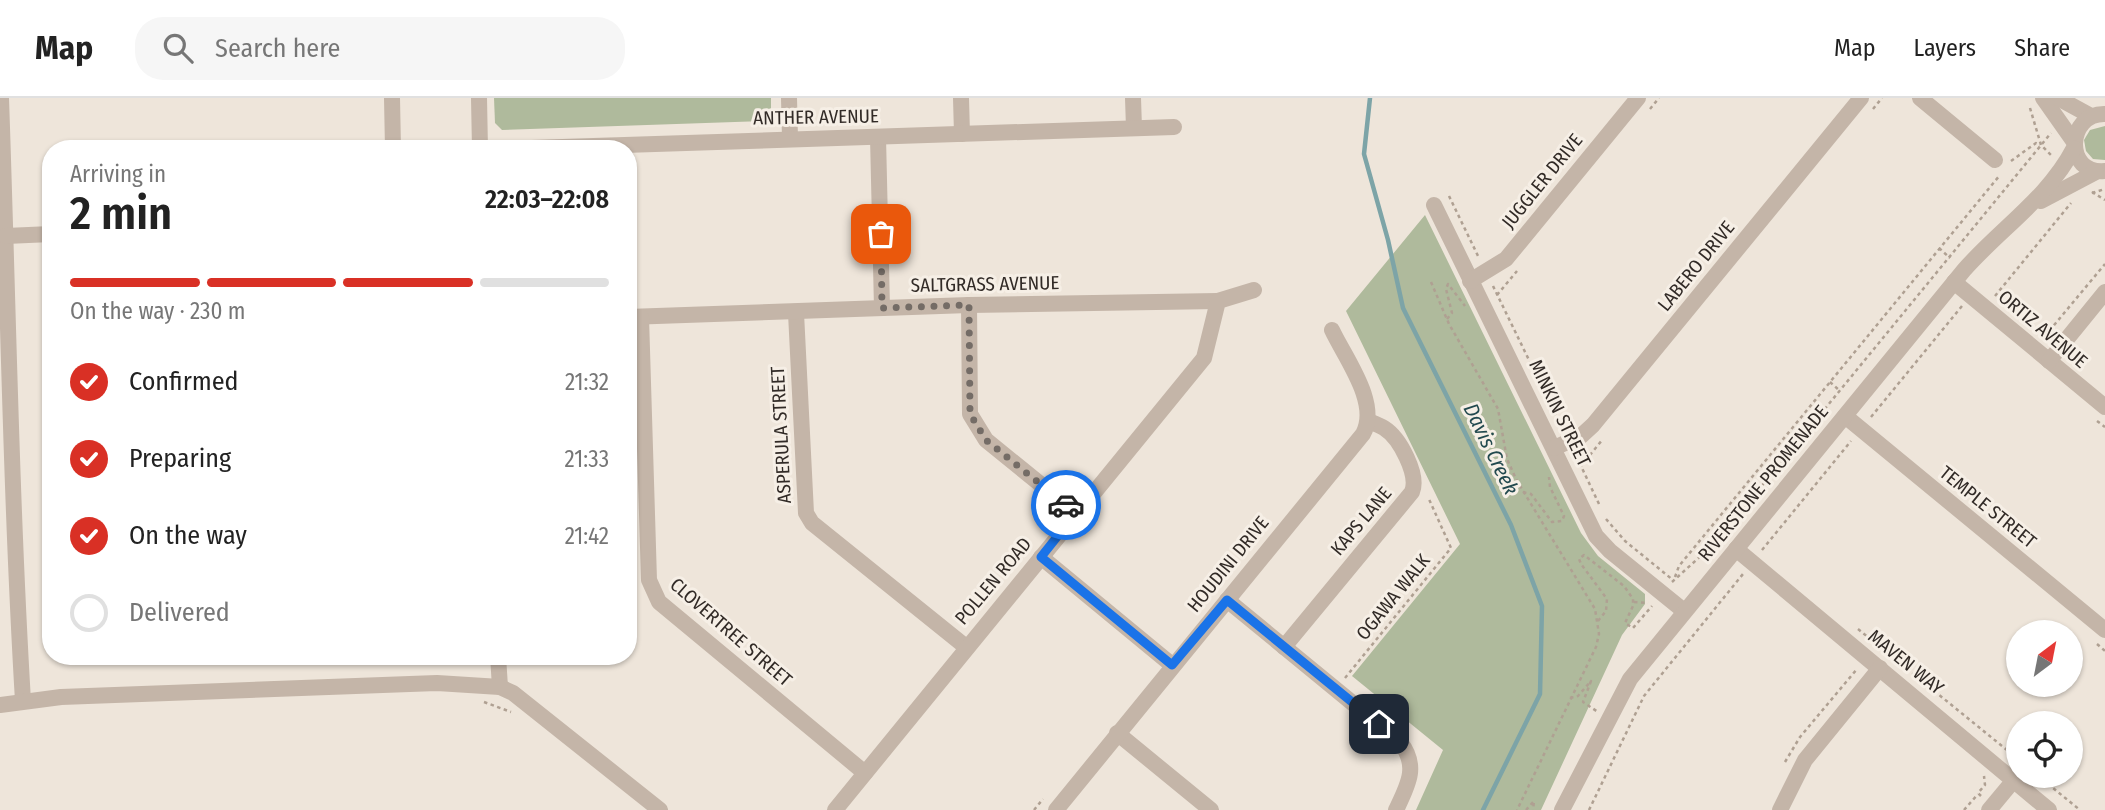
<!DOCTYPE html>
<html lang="en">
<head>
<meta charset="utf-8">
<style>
	body { margin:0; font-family:"Fira Sans Condensed",sans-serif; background:#f6f6f6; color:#222; height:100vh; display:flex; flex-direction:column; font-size:26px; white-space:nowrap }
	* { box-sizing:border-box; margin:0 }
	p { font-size:23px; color:#767676 }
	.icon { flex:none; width:38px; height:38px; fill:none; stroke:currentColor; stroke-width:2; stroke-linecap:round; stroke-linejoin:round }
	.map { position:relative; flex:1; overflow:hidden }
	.details { position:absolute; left:42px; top:42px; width:595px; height:525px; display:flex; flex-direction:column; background:#fff; border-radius:28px; box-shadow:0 2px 5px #0004 }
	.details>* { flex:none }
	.needle { width:46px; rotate:32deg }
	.tools { position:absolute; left:2006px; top:522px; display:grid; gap:14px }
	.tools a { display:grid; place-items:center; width:77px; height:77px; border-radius:50%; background:#fff; box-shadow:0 2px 5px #0004; font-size:35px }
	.pin { position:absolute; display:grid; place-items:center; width:60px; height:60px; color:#fff; margin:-30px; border-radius:14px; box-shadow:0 4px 10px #0006 }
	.courier { position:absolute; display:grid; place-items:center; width:70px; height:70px; margin:-35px; border:5px solid #1a73e8; border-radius:50%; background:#fff; color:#222; box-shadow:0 2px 9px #0007 }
	.headline em { font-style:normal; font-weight:600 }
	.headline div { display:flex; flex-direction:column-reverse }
	.headline { display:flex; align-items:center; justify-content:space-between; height:119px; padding:0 28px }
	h1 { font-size:46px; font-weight:600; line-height:52px }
	.bar { display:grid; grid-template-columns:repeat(4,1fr); gap:10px 7px; align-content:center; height:84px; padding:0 28px }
	.bar i { height:9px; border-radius:5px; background:#e0e0e0 }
	.bar .current { background:#d93025 }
	.bar p { grid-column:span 4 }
	ol { padding:0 28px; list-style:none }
	li { display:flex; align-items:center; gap:21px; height:77px }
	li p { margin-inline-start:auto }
	li .icon { padding:7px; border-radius:50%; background:#d93025; color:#fff; stroke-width:4 }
	li:last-child { color:#767676 }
	li i { width:38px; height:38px; border:4px solid #e0e0e0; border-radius:50% }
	header { display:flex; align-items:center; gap:42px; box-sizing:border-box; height:98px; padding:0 35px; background:#fff; border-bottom:2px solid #e0e0e0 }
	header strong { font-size:33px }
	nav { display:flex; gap:38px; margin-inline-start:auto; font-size:24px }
	.search { width:490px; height:63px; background:#f6f6f6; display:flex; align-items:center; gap:18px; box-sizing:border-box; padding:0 24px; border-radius:28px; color:#767676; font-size:26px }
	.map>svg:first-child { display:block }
	.green { fill:#afba9c }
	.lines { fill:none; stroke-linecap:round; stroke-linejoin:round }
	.stream { stroke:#7da4a7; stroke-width:4.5 }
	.path { stroke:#afa092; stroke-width:2.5; stroke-dasharray:3.5 3.5; stroke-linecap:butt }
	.minor { stroke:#c4b5a8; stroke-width:16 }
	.done { stroke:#746c66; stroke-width:7; stroke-dasharray:0 12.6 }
	.route { stroke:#1a73e8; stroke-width:9 }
	.labels { text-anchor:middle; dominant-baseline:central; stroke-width:6; stroke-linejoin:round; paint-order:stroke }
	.street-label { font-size:19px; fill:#322b27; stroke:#f6efe6 }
	.water-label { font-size:21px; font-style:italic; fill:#22494e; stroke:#f6efe6 }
</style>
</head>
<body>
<header>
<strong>Map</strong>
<div class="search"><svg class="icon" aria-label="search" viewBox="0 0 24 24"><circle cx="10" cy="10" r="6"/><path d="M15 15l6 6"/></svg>Search here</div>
<nav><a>Map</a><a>Layers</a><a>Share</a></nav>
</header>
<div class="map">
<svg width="2105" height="712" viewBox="0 0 2105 712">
	<rect width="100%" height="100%" fill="#eee5da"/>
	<g class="green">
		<path d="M494 0H771V16L765 23 502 32 495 25Z"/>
		<path d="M2105 28V62L2093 61 2086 53 2084 42 2090 32Z"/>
		<path d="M1425 117 1581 435 1598 458 1645 496V506L1622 537 1541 712H1416L1443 652 1352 578 1460 446 1346 213Z"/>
	</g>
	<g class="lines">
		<path class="stream" d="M1370 0 1364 56 1388 142 1403 210 1511 427 1542 508 1540 596 1483 712"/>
		<g class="path">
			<path d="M2030 10 2041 47 2051 57"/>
			<path d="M1650 11 1659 0"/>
			<path d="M1873 11 1882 0"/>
			<path d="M2011 63 2036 45 2040 47"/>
			<path d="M2092 94 2105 102"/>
			<path d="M2092 95 2105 91"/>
			<path d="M1449 98 1479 160"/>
			<path d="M1939 150 1950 160"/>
			<path d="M1431 184 1449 226 1498 311 1507 361 1517 383 1595 511 1599 536 1596 549 1517 712"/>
			<path d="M1493 188 1562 330"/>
			<path d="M1497 197 1517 173"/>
			<path d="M1995 198 2071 105"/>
			<path d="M1447 221 1452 215 1446 191 1448 186 1465 208"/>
			<path d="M2045 238 2105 166"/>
			<path d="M1830 284 1840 293"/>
			<path d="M1871 319 1962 208"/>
			<path d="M2097 323 2105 329"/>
			<path d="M1523 394 1531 396 1552 424 1562 423 1564 418 1550 389 1549 379"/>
			<path d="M1599 406 1581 368 1603 341"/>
			<path d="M1606 421 1625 443 1673 482"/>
			<path d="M1762 452 1851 343"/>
			<path d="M1675 479 1679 468 2000 77"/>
			<path d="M1672 484 1714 446 2051 35"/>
			<path d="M1634 504 1648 505"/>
			<path d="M1598 523 1606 513 1607 501 1581 466 1579 461 1584 457 1624 488 1633 501V508L1625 525 1633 530 1652 508"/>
			<path d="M1858 531 2018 661"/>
			<path d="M2097 546 2105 553"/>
			<path d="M1345 580 1451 450 1428 399"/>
			<path d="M1570 600 1578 598 1591 583 1583 604 1598 614"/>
			<path d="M484 604 511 614"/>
			<path d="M1785 664 1800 639 1857 571"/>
			<path d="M2037 677 2080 712"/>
			<path d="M1981 698 1978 695 1985 687 1984 678"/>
			<path d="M1034 712 1043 701"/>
			<path d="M1526 712 1534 703 1533 712"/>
			<path d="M1589 712 1644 598 1743 476"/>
			<path d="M1964 712 1978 696"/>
		</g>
		<g class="minor">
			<path d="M1 0C8 201 11 402 23 603"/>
			<path d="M392 0 393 51"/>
			<path d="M479 0 480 51"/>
			<path d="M789 0 790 40"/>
			<path d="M961 0 962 36"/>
			<path d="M1133 0 1134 30"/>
			<path d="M1920 0 1995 62"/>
			<path d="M2043 0 2074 44"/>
			<path d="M2058 0 2091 18"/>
			<path d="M2105 16C2066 15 2064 77 2105 73"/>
			<path d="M878 39 882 210"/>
			<path d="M500 51 1174 29"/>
			<path d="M2041 103 2096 74"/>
			<path d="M1434 107 1596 438 1610 453 1684 513"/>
			<path d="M6 138 51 136"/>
			<path d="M1470 183 1506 161 1638 0"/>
			<path d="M1954 184 2105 309"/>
			<path d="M969 207 970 316 986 342 1076 415"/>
			<path d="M796 215 806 415 812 425 966 549"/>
			<path d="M628 219 969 207 1218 203"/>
			<path d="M641 219 649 482 659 504 865 675"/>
			<path d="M2049 263 2105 194"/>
			<path d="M1845 318 2105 532"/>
			<path d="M1554 350 1581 338 1593 327 1861 0"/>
			<path d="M1736 451 2049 712"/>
			<path d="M1041 459 1172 567"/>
			<path d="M1227 502 1400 644C1419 668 1408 687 1396 712"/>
			<path d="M1284 549 1412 394C1419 377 1400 340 1384 330 1379 327 1373 325 1368 323"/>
			<path d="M498 558 500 589"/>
			<path d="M0 607 61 599 437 585 500 589 513 595 660 712"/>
			<path d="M1117 635 1211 712"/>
			<path d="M835 712 1204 260 1218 203 1254 192"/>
			<path d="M1056 712 1363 336C1380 305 1345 260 1332 232"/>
			<path d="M1562 712 1630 581 1964 172C2001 130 2048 100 2074 50"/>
			<path d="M1780 712 1805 662 1880 570"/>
			<path d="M1989 712 2014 682"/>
		</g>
	</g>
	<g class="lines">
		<path class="done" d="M881 136 882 210 969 207 970 316 986 342 1066 407"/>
		<path class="route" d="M1066 407 1076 415 1041 459 1172 567 1227 502 1379 626"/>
	</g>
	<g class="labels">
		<g class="street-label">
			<text transform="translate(816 19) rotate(-1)">ANTHER AVENUE</text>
			<text transform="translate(1542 83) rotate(-51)">JUGGLER DRIVE</text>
			<text transform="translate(1696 168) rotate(-51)">LABERO DRIVE</text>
			<text transform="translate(985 186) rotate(-1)">SALTGRASS AVENUE</text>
			<text transform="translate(2043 231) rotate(40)">ORTIZ AVENUE</text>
			<text transform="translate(1560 315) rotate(64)">MINKIN STREET</text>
			<text transform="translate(781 337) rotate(-93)">ASPERULA STREET</text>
			<text transform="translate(1763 385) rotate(-51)">RIVERSTONE PROMENADE</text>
			<text transform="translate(1988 409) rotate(39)">TEMPLE STREET</text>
			<text transform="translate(1361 423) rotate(-50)">KAPS LANE</text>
			<text transform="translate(1228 466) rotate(-51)">HOUDINI DRIVE</text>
			<text transform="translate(993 483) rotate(-50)">POLLEN ROAD</text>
			<text transform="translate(1393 499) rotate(-51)">OGAWA WALK</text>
			<text transform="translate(731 534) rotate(41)">CLOVERTREE STREET</text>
			<text transform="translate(1906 564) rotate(39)">MAVEN WAY</text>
		</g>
		<g class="water-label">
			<text transform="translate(1491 351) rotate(64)">Davis Creek</text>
		</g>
	</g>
</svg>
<div class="tools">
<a><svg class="needle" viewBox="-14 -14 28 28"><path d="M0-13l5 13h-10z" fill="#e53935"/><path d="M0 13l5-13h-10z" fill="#767676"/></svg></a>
<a><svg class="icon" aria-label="locate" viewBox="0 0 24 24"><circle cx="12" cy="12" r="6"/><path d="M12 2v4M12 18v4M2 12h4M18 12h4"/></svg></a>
</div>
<div class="pin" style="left:881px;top:136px;background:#ea580c"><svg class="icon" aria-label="bag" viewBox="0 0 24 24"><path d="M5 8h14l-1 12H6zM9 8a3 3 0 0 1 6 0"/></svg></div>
<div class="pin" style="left:1379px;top:626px;background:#1f2937"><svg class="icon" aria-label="home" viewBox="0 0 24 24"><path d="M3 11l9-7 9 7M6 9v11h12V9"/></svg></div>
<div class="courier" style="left:1066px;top:407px"><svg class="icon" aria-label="car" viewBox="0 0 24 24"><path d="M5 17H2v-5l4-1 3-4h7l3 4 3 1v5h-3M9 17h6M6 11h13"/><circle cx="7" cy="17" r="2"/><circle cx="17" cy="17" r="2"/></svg></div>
<section class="details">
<div class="headline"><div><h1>2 min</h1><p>Arriving in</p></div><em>22:03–22:08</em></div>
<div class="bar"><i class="current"></i><i class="current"></i><i class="current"></i><i></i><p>On the way · 230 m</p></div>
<ol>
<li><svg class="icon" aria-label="check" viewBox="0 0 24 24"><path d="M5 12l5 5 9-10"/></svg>Confirmed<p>21:32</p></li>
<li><svg class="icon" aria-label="check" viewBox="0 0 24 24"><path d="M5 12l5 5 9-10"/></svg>Preparing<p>21:33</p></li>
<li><svg class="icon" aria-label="check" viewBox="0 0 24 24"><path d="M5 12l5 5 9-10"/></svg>On the way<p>21:42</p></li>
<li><i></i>Delivered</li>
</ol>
</section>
</div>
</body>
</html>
